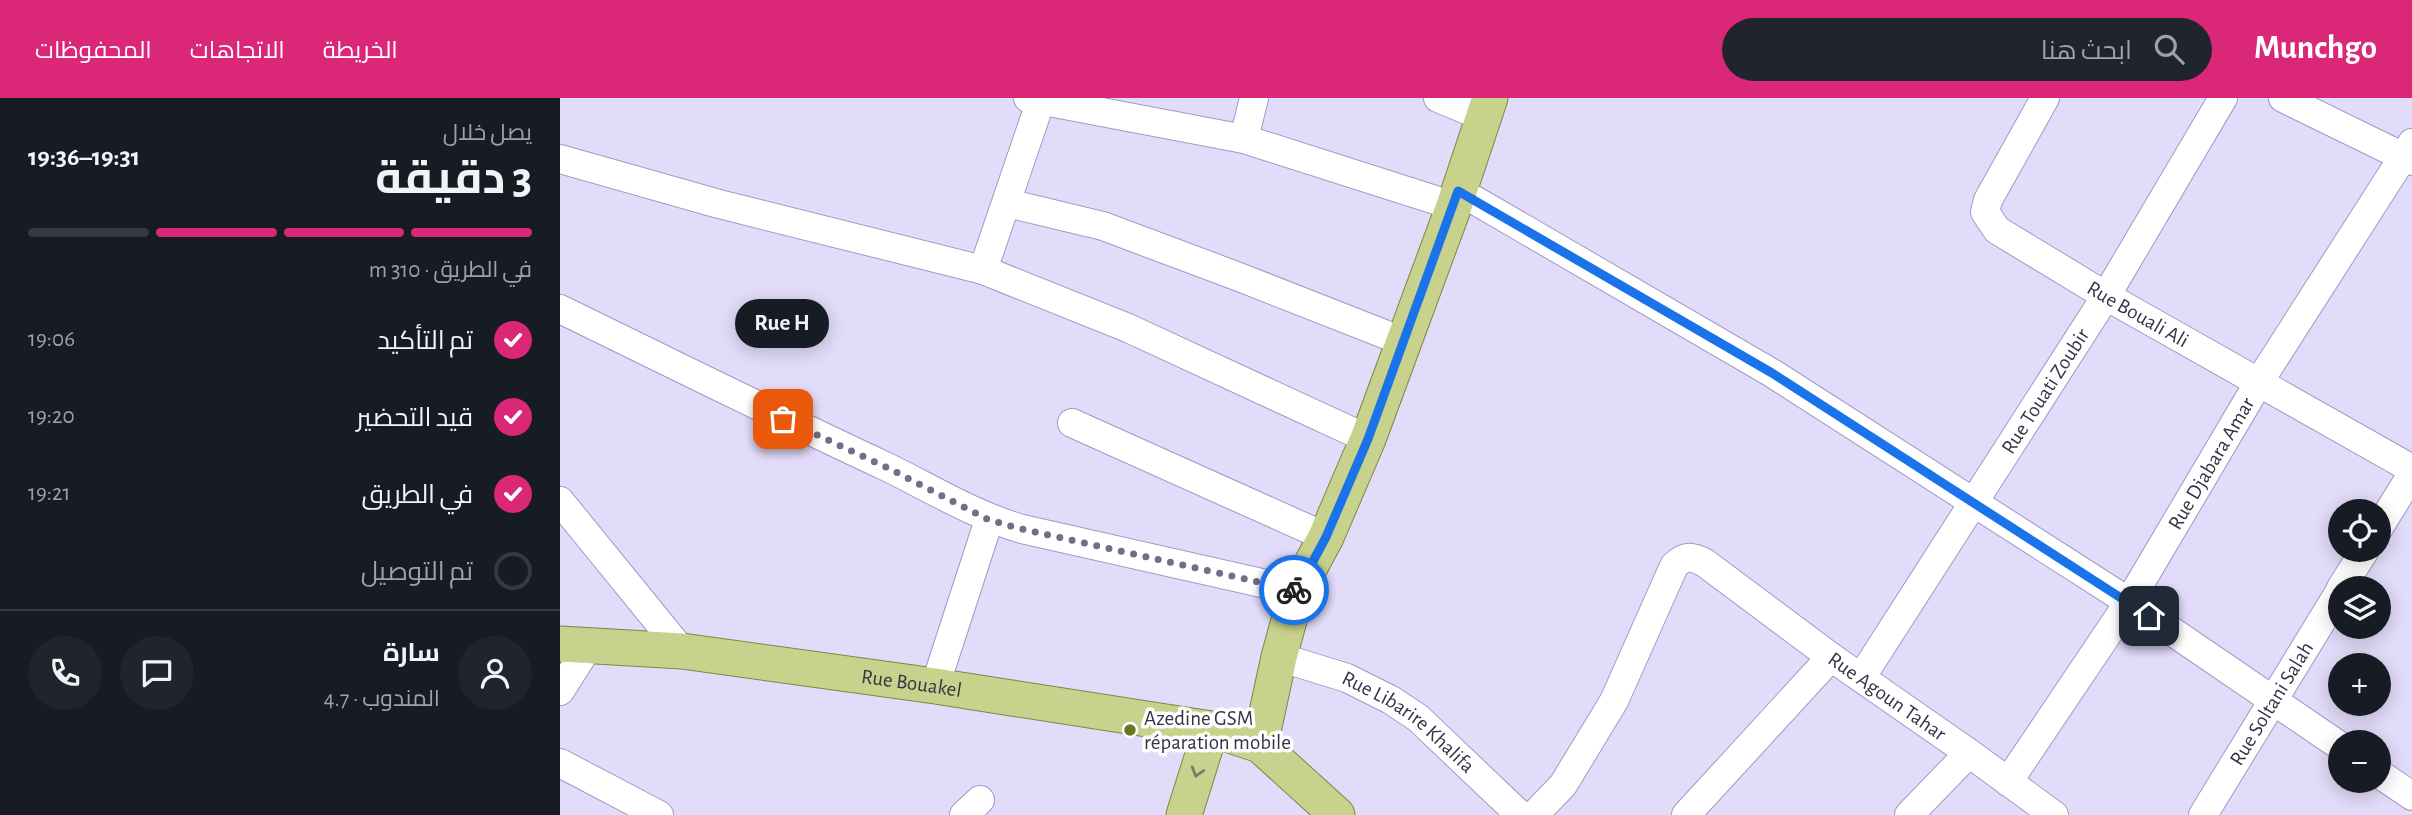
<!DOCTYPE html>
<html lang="ar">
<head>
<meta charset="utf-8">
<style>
	body { margin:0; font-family:"Alegreya Sans",Cairo,sans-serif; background:#20242c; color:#f1f3f6; direction:rtl; height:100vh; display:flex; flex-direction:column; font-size:26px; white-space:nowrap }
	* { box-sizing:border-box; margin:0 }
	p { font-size:23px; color:#9ea1a6 }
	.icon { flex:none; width:38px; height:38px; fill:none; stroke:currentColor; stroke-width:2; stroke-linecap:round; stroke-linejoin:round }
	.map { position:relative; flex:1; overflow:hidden; direction:ltr }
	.side { display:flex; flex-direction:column; background:#171b24; width:560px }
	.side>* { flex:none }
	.fabs { position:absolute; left:1768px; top:401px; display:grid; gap:14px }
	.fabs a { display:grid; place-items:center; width:63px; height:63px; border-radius:50%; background:#171b24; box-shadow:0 4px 18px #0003; font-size:35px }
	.pin { position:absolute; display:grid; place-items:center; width:60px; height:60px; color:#fff; margin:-30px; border-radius:14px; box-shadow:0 4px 10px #0006 }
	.courier { position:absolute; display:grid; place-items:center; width:70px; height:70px; margin:-35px; border:5px solid #1a73e8; border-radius:50%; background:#fff; color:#222; box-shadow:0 2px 9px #0007 }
	.bubble { position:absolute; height:49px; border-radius:24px; background:#171b24; box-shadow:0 4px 18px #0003; font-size:23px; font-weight:700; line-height:49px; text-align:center; direction:rtl }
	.summary em { font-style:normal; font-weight:700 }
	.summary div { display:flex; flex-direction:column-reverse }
	.summary { display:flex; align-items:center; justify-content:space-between; height:119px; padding:0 28px }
	h1 { font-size:46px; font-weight:700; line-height:52px }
	.bar { display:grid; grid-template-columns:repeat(4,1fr); gap:10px 7px; align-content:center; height:84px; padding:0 28px }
	.bar i { height:9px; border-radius:5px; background:#363941 }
	.bar .selected { background:#db2777 }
	.bar p { grid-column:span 4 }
	.line { display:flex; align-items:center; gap:18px; padding:0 28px; border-top:2px solid #363941 }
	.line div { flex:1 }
	.round { display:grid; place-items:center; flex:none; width:74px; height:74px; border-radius:37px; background:#20242c }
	ol { padding:0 28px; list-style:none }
	li { display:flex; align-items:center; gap:21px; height:77px }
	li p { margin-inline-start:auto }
	li .icon { padding:7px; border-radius:50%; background:#db2777; color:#fff; stroke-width:4 }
	li:last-child { color:#9ea1a6 }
	li i { width:38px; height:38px; border:4px solid #363941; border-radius:50% }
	header { display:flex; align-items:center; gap:42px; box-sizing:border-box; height:98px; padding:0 35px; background:#db2777; color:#fff }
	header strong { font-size:33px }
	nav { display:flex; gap:38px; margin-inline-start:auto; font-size:24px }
	.search { width:490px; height:63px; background:#20242c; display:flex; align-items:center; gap:18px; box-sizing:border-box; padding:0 24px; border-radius:38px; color:#9ea1a6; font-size:26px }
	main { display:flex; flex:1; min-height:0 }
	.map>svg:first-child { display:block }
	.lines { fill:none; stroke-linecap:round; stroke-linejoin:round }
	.minor-casing { stroke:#a498c6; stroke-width:30 }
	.major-casing { stroke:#7e8742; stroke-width:37 }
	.minor { stroke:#fff; stroke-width:28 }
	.major { stroke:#c9d28c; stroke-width:35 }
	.oneway { stroke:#797b66 }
	.done { stroke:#736e85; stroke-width:7; stroke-dasharray:0 12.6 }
	.route { stroke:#1a73e8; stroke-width:9 }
	.poi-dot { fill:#6b7621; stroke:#fff; stroke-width:2.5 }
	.labels { text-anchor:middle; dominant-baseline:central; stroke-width:7; stroke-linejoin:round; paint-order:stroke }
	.street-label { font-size:21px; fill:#373346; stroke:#fff }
	.poi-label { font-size:21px; fill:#373346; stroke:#fff; text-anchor:start }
</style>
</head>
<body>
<header>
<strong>Munchgo</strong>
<div class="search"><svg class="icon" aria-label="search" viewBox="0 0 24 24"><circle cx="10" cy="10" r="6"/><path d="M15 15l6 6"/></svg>ابحث هنا</div>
<nav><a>الخريطة</a><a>الاتجاهات</a><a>المحفوظات</a></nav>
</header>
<main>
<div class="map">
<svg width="1852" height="717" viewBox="0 0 1852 717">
	<rect width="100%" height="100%" fill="#e2dbf9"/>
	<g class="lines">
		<defs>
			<g id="minor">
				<path d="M468 0 684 41 894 108"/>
				<path d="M878 0 924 19"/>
				<path id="s1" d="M1485 0 1428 102 1425 114 1437 132 1546 198 1852 371"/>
				<path d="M1723 0 1852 63"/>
				<path d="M684 41 694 0"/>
				<path d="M0 61 159 106 423 172 568 230 808 341"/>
				<path d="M899 93 1212 275 1569 504 1780 648"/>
				<path d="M447 105 543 128 679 179 842 243"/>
				<path d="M423 172 481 2"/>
				<path d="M0 211C109 264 217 318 327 369 372 391 414 417 462 431L737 493"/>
				<path d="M512 325 766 439"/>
				<path d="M0 403 122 553"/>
				<path d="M1818 431 1852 376"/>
				<path d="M1781 490 1805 452"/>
				<path id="s2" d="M719 559 787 580 831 602 858 620 960 717"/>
				<path id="s3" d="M1301 580 1546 198 1663 0"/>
				<path d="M375 588 429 422"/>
				<path d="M0 593 28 549"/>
				<path d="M0 665 99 717"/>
				<path d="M1818 675 1852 698"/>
				<path id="s4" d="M1448 684 1569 504 1699 284 1852 45"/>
				<path d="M404 717 420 702"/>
				<path id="s5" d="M974 717 1003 687 1054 603 1114 468C1125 457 1132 458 1145 465L1271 559 1409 655 1494 717"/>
				<path d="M1126 717 1271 559"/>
				<path d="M1349 717 1409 655"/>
				<path id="s6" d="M1643 717 1780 493"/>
			</g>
			<g id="major">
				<path id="s7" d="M0 546 122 553 375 588 651 631 700 647 777 717"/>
				<path d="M700 647 719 559 737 493 766 439 808 341 894 108 930 0"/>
				<path d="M624 717 651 631"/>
			</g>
		</defs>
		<use href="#minor" class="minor-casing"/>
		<use href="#major" class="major-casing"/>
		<use href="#minor" class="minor"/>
		<use href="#major" class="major"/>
	</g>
	<defs><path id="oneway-chevron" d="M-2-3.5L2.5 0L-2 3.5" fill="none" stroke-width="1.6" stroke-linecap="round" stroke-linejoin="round" transform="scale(1.75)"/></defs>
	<use class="oneway" href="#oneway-chevron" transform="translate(637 674) rotate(107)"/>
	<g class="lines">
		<path class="done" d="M223 321 330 371 429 422 462 431 734 492"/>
		<path class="route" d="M734 492 737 493 766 439 808 341 898 93 1212 275 1589 518"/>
	</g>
	<circle class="poi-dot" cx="570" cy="632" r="7"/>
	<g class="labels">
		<g class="street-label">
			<text stroke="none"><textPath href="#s1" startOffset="315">Rue Bouali Ali</textPath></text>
			<text stroke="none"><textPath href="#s3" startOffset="341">Rue Touati Zoubir</textPath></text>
			<text stroke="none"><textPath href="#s4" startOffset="378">Rue Djabara Amar</textPath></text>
			<text stroke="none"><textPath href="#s7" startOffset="354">Rue Bouakel</textPath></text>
			<text stroke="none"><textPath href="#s5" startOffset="548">Rue Agoun Tahar</textPath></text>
			<text stroke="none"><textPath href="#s6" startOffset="131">Rue Soltani Salah</textPath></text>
			<text stroke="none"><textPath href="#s2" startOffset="147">Rue Libarire Khalifa</textPath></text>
		</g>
		<g class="poi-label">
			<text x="584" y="620">Azedine GSM<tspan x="584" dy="24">réparation mobile</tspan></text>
		</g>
	</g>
</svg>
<div class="fabs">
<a><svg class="icon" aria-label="locate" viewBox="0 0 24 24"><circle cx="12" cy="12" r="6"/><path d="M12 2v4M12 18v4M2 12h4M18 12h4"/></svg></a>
<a><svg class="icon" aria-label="layers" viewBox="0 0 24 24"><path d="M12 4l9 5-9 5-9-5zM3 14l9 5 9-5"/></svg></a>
<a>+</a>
<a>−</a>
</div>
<div class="pin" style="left:223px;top:321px;background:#ea580c"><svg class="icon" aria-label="bag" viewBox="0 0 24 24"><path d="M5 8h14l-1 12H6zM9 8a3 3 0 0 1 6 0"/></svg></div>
<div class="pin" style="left:1589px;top:518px;background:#1f2937"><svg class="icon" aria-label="home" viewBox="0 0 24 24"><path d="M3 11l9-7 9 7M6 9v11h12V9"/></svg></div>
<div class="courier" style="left:734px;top:492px"><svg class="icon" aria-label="bike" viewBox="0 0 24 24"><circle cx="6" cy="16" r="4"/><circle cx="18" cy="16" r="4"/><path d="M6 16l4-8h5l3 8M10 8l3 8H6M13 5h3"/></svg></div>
<div class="bubble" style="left:175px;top:201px;width:94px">Rue H</div>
</div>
<section class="side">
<div class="summary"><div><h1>3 دقيقة</h1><p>يصل خلال</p></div><em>19:31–19:36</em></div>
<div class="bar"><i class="selected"></i><i class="selected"></i><i class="selected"></i><i></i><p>في الطريق · 310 m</p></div>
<ol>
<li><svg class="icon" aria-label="check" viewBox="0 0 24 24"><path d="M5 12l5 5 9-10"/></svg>تم التأكيد<p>19:06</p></li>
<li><svg class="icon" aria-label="check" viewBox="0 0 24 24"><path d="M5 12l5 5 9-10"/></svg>قيد التحضير<p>19:20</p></li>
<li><svg class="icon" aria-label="check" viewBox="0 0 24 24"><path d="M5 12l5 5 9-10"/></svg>في الطريق<p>19:21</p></li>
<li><i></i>تم التوصيل</li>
</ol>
<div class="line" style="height:126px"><a class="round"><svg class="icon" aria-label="person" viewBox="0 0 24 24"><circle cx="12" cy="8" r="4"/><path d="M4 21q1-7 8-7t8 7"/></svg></a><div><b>سارة</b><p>المندوب · 4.7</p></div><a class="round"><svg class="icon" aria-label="chat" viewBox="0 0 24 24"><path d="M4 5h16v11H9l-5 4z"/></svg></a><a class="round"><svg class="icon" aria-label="phone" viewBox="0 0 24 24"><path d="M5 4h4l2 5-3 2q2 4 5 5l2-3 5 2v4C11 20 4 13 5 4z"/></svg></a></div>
</section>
</main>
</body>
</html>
